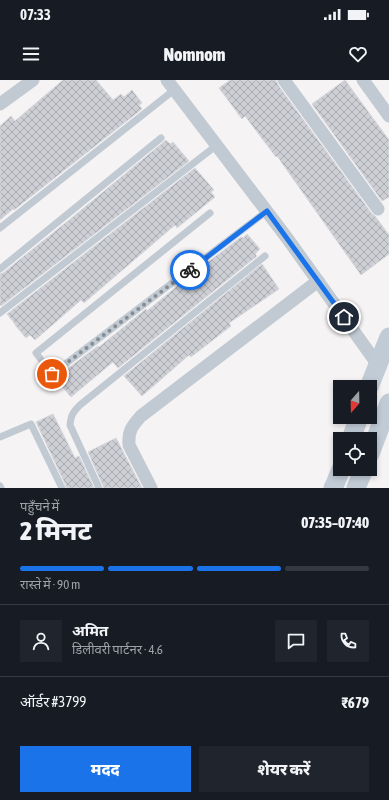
<!DOCTYPE html>
<html lang="hi">
<head>
<meta charset="utf-8">
<style>
	body { margin:0; font-family:"Asap Condensed","Noto Sans Devanagari",sans-serif; background:#20242c; color:#f1f3f6; height:100vh; display:flex; flex-direction:column; font-size:15px; white-space:nowrap }
	* { box-sizing:border-box; margin:0 }
	p { font-size:13px; color:#9ea1a6 }
	.icon { flex:none; width:22px; height:22px; fill:none; stroke:currentColor; stroke-width:2; stroke-linecap:round; stroke-linejoin:round }
	.map { position:relative; height:408px; overflow:hidden }
	.sheet { display:flex; flex-direction:column; background:#171b24; flex:1 }
	.sheet>* { flex:none }
	.needle { width:26px; rotate:200deg }
	.buttons { position:absolute; left:333px; top:300px; display:grid; gap:8px }
	.buttons a { display:grid; place-items:center; width:44px; height:44px; border-radius:0px; background:#171b24; box-shadow:0 2px 6px #0003; font-size:20px }
	.pin { position:absolute; display:grid; place-items:center; width:34px; height:34px; color:#fff; margin:-17px; border:2px solid #fff; border-radius:50%; box-shadow:0 1px 4px #0007 }
	.courier { position:absolute; display:grid; place-items:center; width:40px; height:40px; margin:-20px; border:3px solid #1a73e8; border-radius:50%; background:#fff; color:#222; box-shadow:0 1px 5px #0007 }
	.summary em { font-style:normal; font-weight:800 }
	.summary div { display:flex; flex-direction:column-reverse }
	.summary { display:flex; align-items:center; justify-content:space-between; height:68px; padding:0 20px }
	h1 { font-size:26px; font-weight:800; line-height:30px }
	.bar { display:grid; grid-template-columns:repeat(4,1fr); gap:6px 4px; align-content:center; height:48px; padding:0 20px }
	.bar i { height:5px; border-radius:3px; background:#363941 }
	.bar .current { background:#1a73e8 }
	.bar p { grid-column:span 4 }
	.line { display:flex; align-items:center; gap:10px; padding:0 20px; border-top:1px solid #363941 }
	.line div { flex:1 }
	.round { display:grid; place-items:center; flex:none; width:42px; height:42px; border-radius:0px; background:#20242c }
	.action { display:flex; gap:8px; margin-top:auto; padding:8px 20px }
	.action a { flex:1; height:46px; border-radius:0px; background:#1a73e8; color:#fff; font-size:16px; font-weight:800; line-height:46px; text-align:center }
	.action a+a { background:#20242c; color:#f1f3f6 }
	.status { display:flex; justify-content:space-between; align-items:center; height:28px; padding:0 20px; background:#171b24; direction:ltr }
	.status svg { height:11px; fill:currentColor }
	header { display:flex; justify-content:space-between; align-items:center; height:52px; padding:0 20px; background:#171b24; font-size:18px; font-weight:800 }
	.map>svg:first-child { display:block }
	.building { fill:url(#building-cross-hatch); stroke:#d7d9de }
	.lines { fill:none; stroke-linecap:round; stroke-linejoin:round }
	.lane { stroke:#c1cad2; stroke-width:7 }
	.street { stroke:#c1cad2; stroke-width:13 }
	.secondary { stroke:#c1cbd6; stroke-width:19 }
	.done { stroke:#868d94; stroke-width:4; stroke-dasharray:0 7.2 }
	.route { stroke:#1a73e8; stroke-width:5 }
</style>
</head>
<body>
<div class="status"><b>07:33</b><svg viewBox="0 0 49 12"><path d="M0 12V9h3v3zM5 12V6h3v6zM10 12V3h3v9zM15 12V0h3v12zM26 1h20v11H26zM47 4h2v5h-2z"/></svg></div>
<header><svg class="icon" aria-label="menu" viewBox="0 0 24 24"><path d="M4 6h16M4 12h16M4 18h16"/></svg>Nomnom<svg class="icon" aria-label="heart" viewBox="0 0 24 24"><path d="M12 20l-8-8c-3-5 5-10 8-4 3-6 11-1 8 4z"/></svg></header>
<div class="map">
<svg width="389" height="408" viewBox="0 0 389 408">
	<defs>
		<pattern id="building-cross-hatch" width="8" height="8" patternUnits="userSpaceOnUse"><rect width="8" height="8" fill="#cdcfd5"/><path d="M0 0l8 8M0 8l8-8" fill="none" stroke="#a8abb0"/></pattern>
	</defs>
	<rect width="100%" height="100%" fill="#f5f3f3"/>
	<g class="building">
		<path d="M63 0H96L113 20 121 14 124 17 132 10 142 23 139 25 142 29 14 130 13 129 0 140V46L11 36 15 41Z"/>
		<path d="M230 0H276L278 5 372 134 375 136 389 155V174L361 195 277 76 276 77 245 36 242 39 219 8Z"/>
		<path d="M345 0 389 60V117L382 121 312 24Z"/>
		<path d="M166 60 170 64 173 62 189 81 1 226 0 225V194L3 193 74 136Z"/>
		<path d="M195 88 214 110 211 112 215 117 177 148 175 145 84 223 81 220 35 260 30 255 26 258 15 245V244L7 234Z"/>
		<path d="M247 154 260 169 255 174 257 176 118 288 113 282 71 317 59 303 64 300 59 295 98 266 99 267 146 229 147 231 182 202 241 157 243 158Z"/>
		<path d="M262 184 279 209 229 243 231 246 191 277 189 275 142 316 124 296Z"/>
		<path d="M53 334 75 378 79 376 94 408H67L36 342Z"/>
		<path d="M116 358 142 408H104L88 372Z"/>
	</g>
	<g class="lines">
		<g class="lane">
			<path d="M210 133 36 273 52 294 267 131"/>
			<path d="M0 148 174 10"/>
			<path d="M0 189 161 58"/>
			<path d="M0 233 217 65"/>
			<path d="M0 357 31 344 62 408"/>
			<path d="M0 406 1 408"/>
			<path d="M99 408 70 345C71 335 73 332 80 325L265 176"/>
		</g>
		<g class="street">
			<path d="M167 0 287 158 378 285"/>
			<path d="M284 0 378 129"/>
			<path d="M363 0 389 36"/>
			<path d="M0 24 33 0"/>
			<path d="M151 408 129 365C128 351 132 346 141 336L318 201"/>
		</g>
		<g class="secondary">
			<path d="M369 307 389 257"/>
			<path d="M351 359 359 337"/>
			<path d="M370 374 389 323"/>
			<path d="M333 408 335 404 341 389"/>
			<path d="M356 408 364 389"/>
		</g>
	</g>
	<g class="lines">
		<path class="done" d="M52 294 190 190"/>
		<path class="route" d="M190 190 267 131 344 237"/>
	</g>
</svg>
<div class="buttons">
<a><svg class="needle" viewBox="-14 -14 28 28"><path d="M0-13l5 13h-10z" fill="#e53935"/><path d="M0 13l5-13h-10z" fill="#9ea1a6"/></svg></a>
<a><svg class="icon" aria-label="locate" viewBox="0 0 24 24"><circle cx="12" cy="12" r="6"/><path d="M12 2v4M12 18v4M2 12h4M18 12h4"/></svg></a>
</div>
<div class="pin" style="left:52px;top:294px;background:#ea580c"><svg class="icon" aria-label="bag" viewBox="0 0 24 24"><path d="M5 8h14l-1 12H6zM9 8a3 3 0 0 1 6 0"/></svg></div>
<div class="pin" style="left:344px;top:237px;background:#1f2937"><svg class="icon" aria-label="home" viewBox="0 0 24 24"><path d="M3 11l9-7 9 7M6 9v11h12V9"/></svg></div>
<div class="courier" style="left:190px;top:190px"><svg class="icon" aria-label="bike" viewBox="0 0 24 24"><circle cx="6" cy="16" r="4"/><circle cx="18" cy="16" r="4"/><path d="M6 16l4-8h5l3 8M10 8l3 8H6M13 5h3"/></svg></div>
</div>
<section class="sheet">
<div class="summary"><div><h1>2 मिनट</h1><p>पहुँचने में</p></div><em>07:35–07:40</em></div>
<div class="bar"><i class="current"></i><i class="current"></i><i class="current"></i><i></i><p>रास्ते में · 90 m</p></div>
<div class="line" style="height:72px"><a class="round"><svg class="icon" aria-label="person" viewBox="0 0 24 24"><circle cx="12" cy="8" r="4"/><path d="M4 21q1-7 8-7t8 7"/></svg></a><div><b>अमित</b><p>डिलीवरी पार्टनर · 4.6</p></div><a class="round"><svg class="icon" aria-label="chat" viewBox="0 0 24 24"><path d="M4 5h16v11H9l-5 4z"/></svg></a><a class="round"><svg class="icon" aria-label="phone" viewBox="0 0 24 24"><path d="M5 4h4l2 5-3 2q2 4 5 5l2-3 5 2v4C11 20 4 13 5 4z"/></svg></a></div>
<div class="line" style="height:52px"><div>ऑर्डर #3799</div><b>₹679</b></div>
<div class="action"><a>मदद</a><a>शेयर करें</a></div>
</section>
</body>
</html>
